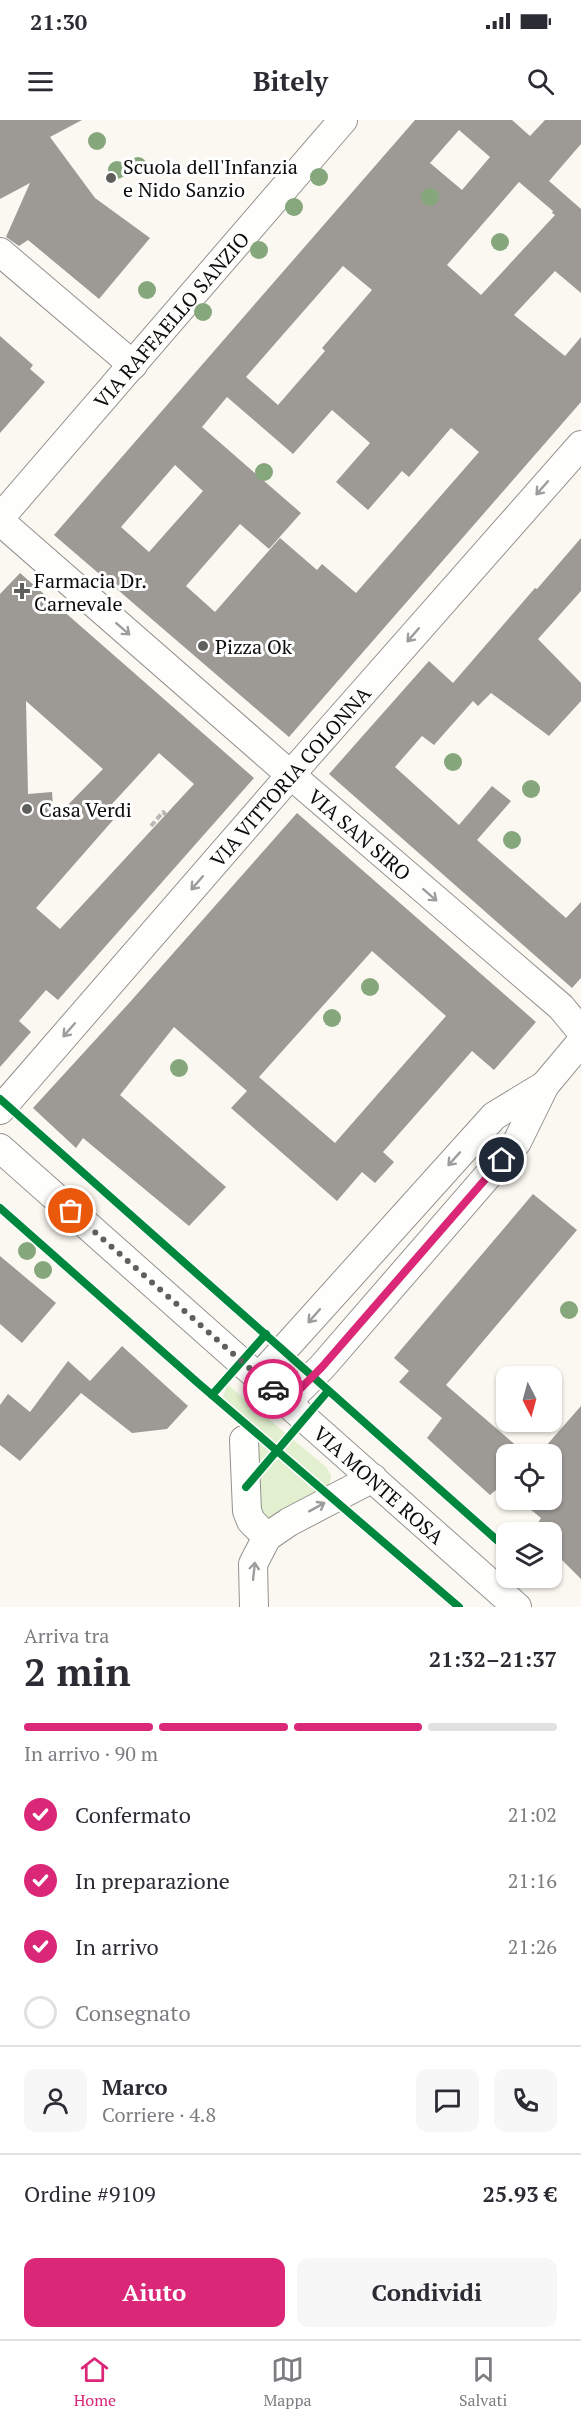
<!DOCTYPE html>
<html lang="it">
<head>
<meta charset="utf-8">
<style>
	body { margin:0; font-family:"PT Serif",serif; background:#f7f7f7; color:#2b2b33; height:100vh; display:flex; flex-direction:column; font-size:22px; white-space:nowrap }
	* { box-sizing:border-box; margin:0 }
	p { font-size:20px; color:#7c7c81 }
	.icon { flex:none; width:33px; height:33px; fill:none; stroke:currentColor; stroke-width:2; stroke-linecap:round; stroke-linejoin:round }
	.map { position:relative; height:1487px; overflow:hidden }
	.details { display:flex; flex-direction:column; background:#fff; flex:1 }
	.details>* { flex:none }
	.needle { width:39px; rotate:174deg }
	.tools { position:absolute; left:496px; top:1246px; display:grid; gap:12px }
	.tools a { display:grid; place-items:center; width:66px; height:66px; border-radius:12px; background:#fff; box-shadow:0 2px 4px #0004; font-size:30px }
	.pin { position:absolute; display:grid; place-items:center; width:51px; height:51px; color:#fff; margin:-26px; border:3px solid #fff; border-radius:50%; box-shadow:0 2px 6px #0007 }
	.courier { position:absolute; display:grid; place-items:center; width:60px; height:60px; margin:-30px; border:4px solid #db2777; border-radius:50%; background:#fff; color:#222; box-shadow:0 2px 8px #0007 }
	.overview em { font-style:normal; font-weight:800 }
	.overview div { display:flex; flex-direction:column-reverse }
	.overview { display:flex; align-items:center; justify-content:space-between; height:102px; padding:0 24px }
	h1 { font-size:39px; font-weight:800; line-height:45px }
	.bar { display:grid; grid-template-columns:repeat(4,1fr); gap:9px 6px; align-content:center; height:72px; padding:0 24px }
	.bar i { height:8px; border-radius:4px; background:#e1e1e2 }
	.bar .on { background:#db2777 }
	.bar p { grid-column:span 4 }
	.line { display:flex; align-items:center; gap:15px; padding:0 24px; border-top:2px solid #e1e1e2 }
	.line div { flex:1 }
	.round { display:grid; place-items:center; flex:none; width:63px; height:63px; border-radius:12px; background:#f7f7f7 }
	ol { padding:0 24px; list-style:none }
	li { display:flex; align-items:center; gap:18px; height:66px }
	li p { margin-inline-start:auto }
	li .icon { padding:6px; border-radius:50%; background:#db2777; color:#fff; stroke-width:4 }
	li:last-child { color:#7c7c81 }
	li i { width:33px; height:33px; border:3px solid #e1e1e2; border-radius:50% }
	.cta { display:flex; gap:12px; margin-top:auto; padding:12px 24px }
	.cta a { flex:1; height:69px; border-radius:12px; background:#db2777; color:#fff; font-size:24px; font-weight:800; line-height:69px; text-align:center }
	.cta a+a { background:#f7f7f7; color:#2b2b33 }
	.status { display:flex; justify-content:space-between; align-items:center; height:42px; padding:0 30px; background:#fff; direction:ltr }
	.status svg { height:16px; fill:currentColor }
	header { display:flex; justify-content:space-between; align-items:center; height:78px; padding:0 24px; background:#fff; font-size:27px; font-weight:800 }
	.tabs { display:flex; justify-content:space-around; align-items:center; height:84px; border-top:2px solid #e1e1e2; background:#fff; font-size:16px; color:#7c7c81 }
	.tabs a { display:grid; justify-items:center; gap:3px }
	.tabs .on { color:#db2777 }
	.map>svg:first-child { display:block }
	.green { fill:#e2f0cf }
	.building { fill:#9d9a96; fill-rule:evenodd }
	.lines { fill:none; stroke-linecap:round; stroke-linejoin:round }
	.minor-casing { stroke:#93928f; stroke-width:30 }
	.path { stroke:#b7b7b5; stroke-width:4; stroke-dasharray:6 3; stroke-linecap:butt }
	.minor { stroke:#fefefd; stroke-width:28 }
	.cycleway-casing { stroke:#fff; stroke-width:11 }
	.cycleway { stroke:#00873e; stroke-width:8 }
	.tree { fill:#86a77b }
	.oneway { stroke:#9d9d9d }
	.done { stroke:#5f5f5c; stroke-width:6; stroke-dasharray:0 10.8 }
	.route { stroke:#db2777; stroke-width:8 }
	.poi-dot { fill:#5f5f5c; stroke:#fff; stroke-width:2 }
	.labels { text-anchor:middle; dominant-baseline:central; stroke-width:6; stroke-linejoin:round; paint-order:stroke }
	.poi-label { font-size:20px; fill:#0c0c0c; stroke:#fff; text-anchor:start }
	.street-label { font-size:20px; fill:#0c0c0c; stroke:#fff }
</style>
</head>
<body>
<div class="status"><b>21:30</b><svg viewBox="0 0 49 12"><path d="M0 12V9h3v3zM5 12V6h3v6zM10 12V3h3v9zM15 12V0h3v12zM26 1h20v11H26zM47 4h2v5h-2z"/></svg></div>
<header><svg class="icon" aria-label="menu" viewBox="0 0 24 24"><path d="M4 6h16M4 12h16M4 18h16"/></svg>Bitely<svg class="icon" aria-label="search" viewBox="0 0 24 24"><circle cx="10" cy="10" r="6"/><path d="M15 15l6 6"/></svg></header>
<div class="map">
<svg width="581" height="1487" viewBox="0 0 581 1487">
	<rect width="100%" height="100%" fill="#faf8f0"/>
	<path class="green" d="M227 1264 326 1347 331 1355 330 1365 273 1399H266L255 1381 251 1305 223 1278Z"/>
	<g class="building">
		<path d="M0 0H82L50 17 95 78 150 118 99 179 28 120 19 126 6 117 30 63 0 79Z"/>
		<path d="M415 0H512L530 16 545 0H581V24L549 61 581 89V173L555 151 514 195 565 236 581 217V282L289 617 54 415ZM459 10 490 37 462 70 430 43ZM519 62 553 91 552 93 555 95 481 175 447 145ZM343 146 372 170 322 228 325 231 278 285 246 257ZM227 277 293 334 332 290 370 323 336 362 368 390 402 351 409 357 451 308 479 332 356 473 322 444 317 450 280 418 215 492 186 466 240 404 269 429 301 393 202 307ZM175 345 203 371 149 432 121 407Z"/>
		<path d="M0 216 33 245 30 249 45 262 0 313Z"/>
		<path d="M581 418V471L538 519 581 563V581L549 616 491 573 478 586 473 581 434 625 422 616 395 647 459 705 492 666 511 681 477 720 566 798 581 782V858L572 868 329 654 429 541 453 563 535 468 537 469Z"/>
		<path d="M20 453 254 658 58 880 46 870 19 901 31 912 0 947V474ZM26 581 103 649 54 699 52 672 28 674ZM159 633 194 664 60 809 36 788 121 691 112 684Z"/>
		<path d="M297 693 536 902 494 950 472 931 383 1032 394 1042 375 1063 362 1052 337 1081 231 988 247 971 174 907 120 975 226 1067 189 1106 83 1018 76 1028 33 988 130 882ZM372 831 446 896 335 1023 259 957Z"/>
		<path d="M533 1074 577 1110 446 1265 527 1335H507V1361L490 1375 427 1318 442 1298 399 1262 409 1251 394 1238Z"/>
		<path d="M0 1136 56 1183 22 1223 0 1204Z"/>
		<path d="M122 1226 188 1286 167 1309 132 1313 81 1273 20 1341 0 1325V1285L8 1274 30 1292 68 1241 90 1261Z"/>
		<path d="M581 1286V1459L552 1430V1413H542L536 1406 541 1398 519 1380H552V1335H538Z"/>
	</g>
	<g class="lines">
		<defs>
			<g id="minor">
				<path d="M0 132 133 245"/>
				<path id="s1" d="M0 398 343 0"/>
				<path id="s2" d="M0 401 278 644 561 887 581 911"/>
				<path id="s3" d="M0 990 307 636 581 325"/>
				<path id="s4" d="M0 1028 517 1487"/>
				<path d="M259 1257 494 996 545 965"/>
				<path d="M287 1282 322 1247 517 1022 545 965 581 922"/>
				<path d="M244 1320 247 1391 251 1401 267 1417"/>
				<path d="M254 1487 253 1444 267 1417 289 1402 373 1358"/>
			</g>
		</defs>
		<use href="#minor" class="minor-casing"/>
		<path class="path" d="M151 706 163 692 166 695"/>
		<use href="#minor" class="minor"/>
		<defs>
			<g id="cycleway">
				<path d="M0 979 507 1429"/>
				<path d="M0 1088 198 1263 459 1487"/>
				<path d="M212 1275 266 1214"/>
				<path d="M246 1367 328 1271"/>
			</g>
		</defs>
		<use href="#cycleway" class="cycleway-casing"/>
		<use href="#cycleway" class="cycleway"/>
	</g>
	<g class="tree">
		<circle cx="97" cy="21" r="9"/>
		<circle cx="138" cy="46" r="9"/>
		<circle cx="117" cy="50" r="9"/>
		<circle cx="319" cy="57" r="9"/>
		<circle cx="430" cy="77" r="9"/>
		<circle cx="294" cy="87" r="9"/>
		<circle cx="500" cy="122" r="9"/>
		<circle cx="259" cy="130" r="9"/>
		<circle cx="147" cy="170" r="9"/>
		<circle cx="203" cy="192" r="9"/>
		<circle cx="264" cy="352" r="9"/>
		<circle cx="453" cy="642" r="9"/>
		<circle cx="531" cy="669" r="9"/>
		<circle cx="512" cy="720" r="9"/>
		<circle cx="370" cy="867" r="9"/>
		<circle cx="332" cy="898" r="9"/>
		<circle cx="179" cy="948" r="9"/>
		<circle cx="27" cy="1131" r="9"/>
		<circle cx="43" cy="1150" r="9"/>
		<circle cx="569" cy="1190" r="9"/>
	</g>
	<defs><path id="oneway-shaft" d="M-6 0H5M1.5-3L5.5 0L1.5 3" fill="none" stroke-width="1.6" stroke-linecap="round" stroke-linejoin="round" transform="scale(1.5)"/></defs>
	<g class="oneway">
		<use href="#oneway-shaft" transform="translate(542 368) rotate(131)"/>
		<use href="#oneway-shaft" transform="translate(123 509) rotate(41)"/>
		<use href="#oneway-shaft" transform="translate(413 515) rotate(131)"/>
		<use href="#oneway-shaft" transform="translate(197 763) rotate(131)"/>
		<use href="#oneway-shaft" transform="translate(430 775) rotate(41)"/>
		<use href="#oneway-shaft" transform="translate(69 910) rotate(131)"/>
		<use href="#oneway-shaft" transform="translate(454 1039) rotate(132)"/>
		<use href="#oneway-shaft" transform="translate(314 1196) rotate(131)"/>
		<use href="#oneway-shaft" transform="translate(317 1387) rotate(-29)"/>
		<use href="#oneway-shaft" transform="translate(254 1451) rotate(-84)"/>
	</g>
	<g class="lines">
		<path class="done" d="M71 1091 273 1269"/>
		<path class="route" d="M273 1269 287 1282 322 1247 502 1040"/>
	</g>
	<g class="poi-dot">
		<circle cx="111" cy="58" r="6"/>
		<path d="M19 462h6v6h6v6h-6v6h-6v-6h-6v-6h6z"/>
		<circle cx="203" cy="526" r="6"/>
		<circle cx="27" cy="689" r="6"/>
	</g>
	<g class="labels">
		<g class="poi-label">
			<text x="123" y="46">Scuola dell'Infanzia<tspan x="123" dy="23">e Nido Sanzio</tspan></text>
			<text x="34" y="460">Farmacia Dr.<tspan x="34" dy="23">Carnevale</tspan></text>
			<text x="215" y="526">Pizza Ok</text>
			<text x="39" y="689">Casa Verdi</text>
		</g>
		<g class="street-label">
			<text stroke="none"><textPath href="#s1" startOffset="262">VIA RAFFAELLO SANZIO</textPath></text>
			<text stroke="none"><textPath href="#s3" startOffset="442">VIA VITTORIA COLONNA</textPath></text>
			<text stroke="none"><textPath href="#s2" startOffset="477">VIA SAN SIRO</textPath></text>
			<text stroke="none"><textPath href="#s4" startOffset="507">VIA MONTE ROSA</textPath></text>
		</g>
	</g>
</svg>
<div class="tools">
<a><svg class="needle" viewBox="-14 -14 28 28"><path d="M0-13l5 13h-10z" fill="#e53935"/><path d="M0 13l5-13h-10z" fill="#7c7c81"/></svg></a>
<a><svg class="icon" aria-label="locate" viewBox="0 0 24 24"><circle cx="12" cy="12" r="6"/><path d="M12 2v4M12 18v4M2 12h4M18 12h4"/></svg></a>
<a><svg class="icon" aria-label="layers" viewBox="0 0 24 24"><path d="M12 4l9 5-9 5-9-5zM3 14l9 5 9-5"/></svg></a>
</div>
<div class="pin" style="left:71px;top:1091px;background:#ea580c"><svg class="icon" aria-label="bag" viewBox="0 0 24 24"><path d="M5 8h14l-1 12H6zM9 8a3 3 0 0 1 6 0"/></svg></div>
<div class="pin" style="left:502px;top:1040px;background:#1f2937"><svg class="icon" aria-label="home" viewBox="0 0 24 24"><path d="M3 11l9-7 9 7M6 9v11h12V9"/></svg></div>
<div class="courier" style="left:273px;top:1269px"><svg class="icon" aria-label="car" viewBox="0 0 24 24"><path d="M5 17H2v-5l4-1 3-4h7l3 4 3 1v5h-3M9 17h6M6 11h13"/><circle cx="7" cy="17" r="2"/><circle cx="17" cy="17" r="2"/></svg></div>
</div>
<section class="details">
<div class="overview"><div><h1>2 min</h1><p>Arriva tra</p></div><em>21:32–21:37</em></div>
<div class="bar"><i class="on"></i><i class="on"></i><i class="on"></i><i></i><p>In arrivo · 90 m</p></div>
<ol>
<li><svg class="icon" aria-label="check" viewBox="0 0 24 24"><path d="M5 12l5 5 9-10"/></svg>Confermato<p>21:02</p></li>
<li><svg class="icon" aria-label="check" viewBox="0 0 24 24"><path d="M5 12l5 5 9-10"/></svg>In preparazione<p>21:16</p></li>
<li><svg class="icon" aria-label="check" viewBox="0 0 24 24"><path d="M5 12l5 5 9-10"/></svg>In arrivo<p>21:26</p></li>
<li><i></i>Consegnato</li>
</ol>
<div class="line" style="height:108px"><a class="round"><svg class="icon" aria-label="person" viewBox="0 0 24 24"><circle cx="12" cy="8" r="4"/><path d="M4 21q1-7 8-7t8 7"/></svg></a><div><b>Marco</b><p>Corriere · 4.8</p></div><a class="round"><svg class="icon" aria-label="chat" viewBox="0 0 24 24"><path d="M4 5h16v11H9l-5 4z"/></svg></a><a class="round"><svg class="icon" aria-label="phone" viewBox="0 0 24 24"><path d="M5 4h4l2 5-3 2q2 4 5 5l2-3 5 2v4C11 20 4 13 5 4z"/></svg></a></div>
<div class="line" style="height:78px"><div>Ordine #9109</div><b>25.93 €</b></div>
<div class="cta"><a>Aiuto</a><a>Condividi</a></div>
</section>
<nav class="tabs">
<a class="on"><svg class="icon" aria-label="home" viewBox="0 0 24 24"><path d="M3 11l9-7 9 7M6 9v11h12V9"/></svg>Home</a>
<a><svg class="icon" aria-label="map" viewBox="0 0 24 24"><path d="M3 6l6-2 6 2 6-2v14l-6 2-6-2-6 2zM9 4v14M15 6v14"/></svg>Mappa</a>
<a><svg class="icon" aria-label="saved" viewBox="0 0 24 24"><path d="M7 4h10v16l-5-4-5 4z"/></svg>Salvati</a>
</nav>
</body>
</html>
